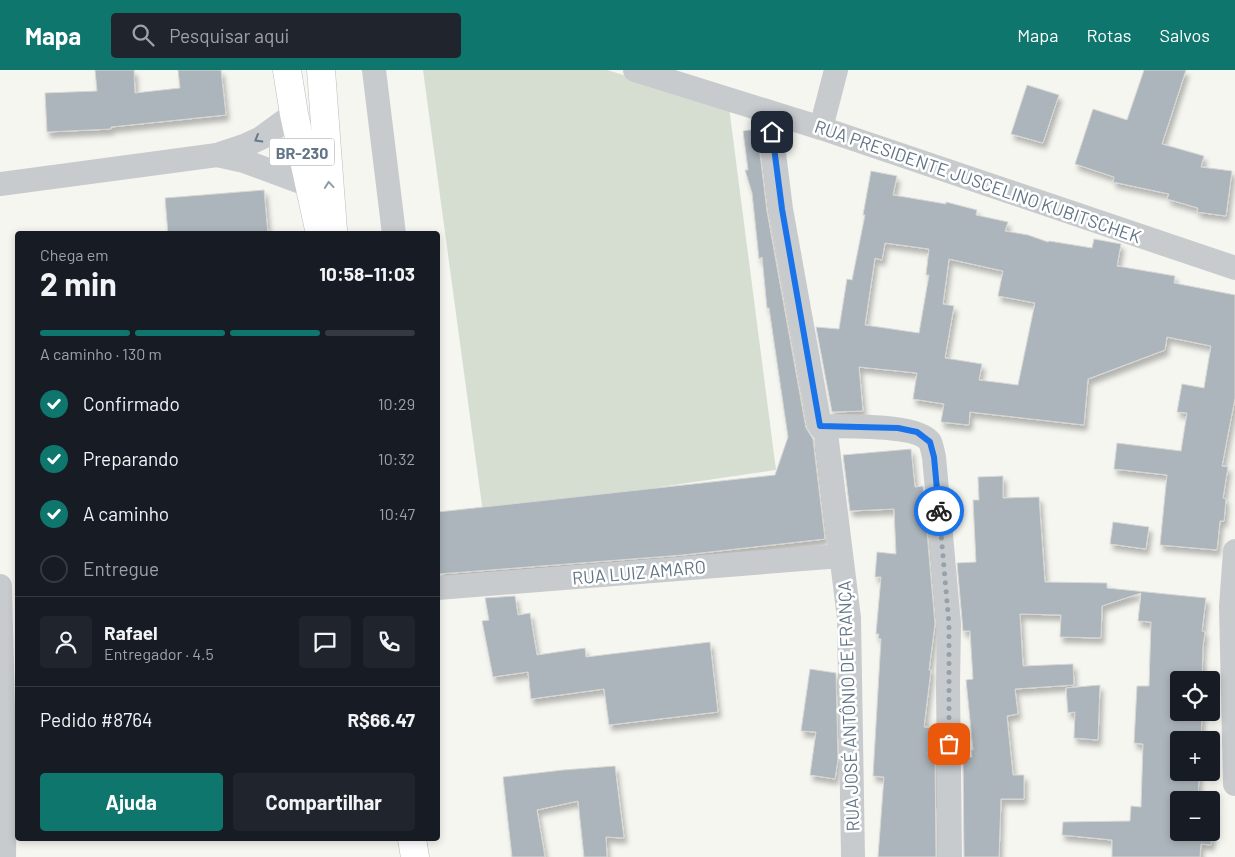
<!DOCTYPE html>
<html lang="pt">
<head>
<meta charset="utf-8">
<style>
	body { margin:0; font-family:Barlow,sans-serif; background:#20242c; color:#f1f3f6; height:100vh; display:flex; flex-direction:column; font-size:19px; white-space:nowrap }
	* { box-sizing:border-box; margin:0 }
	p { font-size:16px; color:#9ea1a6 }
	.icon { flex:none; width:28px; height:28px; fill:none; stroke:currentColor; stroke-width:2; stroke-linecap:round; stroke-linejoin:round }
	.map { position:relative; flex:1; overflow:hidden }
	.drawer { position:absolute; left:15px; top:161px; width:425px; height:610px; display:flex; flex-direction:column; background:#171b24; border-radius:5px; box-shadow:0 2px 8px #0003 }
	.drawer>* { flex:none }
	.controls { position:absolute; left:1170px; top:601px; display:grid; gap:10px }
	.controls a { display:grid; place-items:center; width:50px; height:50px; border-radius:5px; background:#171b24; box-shadow:0 2px 8px #0003; font-size:25px }
	.pin { position:absolute; display:grid; place-items:center; width:42px; height:42px; color:#fff; margin:-21px; border-radius:10px; box-shadow:0 2px 8px #0006 }
	.courier { position:absolute; display:grid; place-items:center; width:50px; height:50px; margin:-25px; border:4px solid #1a73e8; border-radius:50%; background:#fff; color:#222; box-shadow:0 1px 6px #0007 }
	.headline em { font-style:normal; font-weight:700 }
	.headline div { display:flex; flex-direction:column-reverse }
	.headline { display:flex; align-items:center; justify-content:space-between; height:85px; padding:0 25px }
	h1 { font-size:32px; font-weight:700; line-height:38px }
	.bar { display:grid; grid-template-columns:repeat(4,1fr); gap:8px 5px; align-content:center; height:60px; padding:0 25px }
	.bar i { height:6px; border-radius:4px; background:#363941 }
	.bar .on { background:#0f766e }
	.bar p { grid-column:span 4 }
	.line { display:flex; align-items:center; gap:12px; padding:0 25px; border-top:1px solid #363941 }
	.line div { flex:1 }
	.round { display:grid; place-items:center; flex:none; width:52px; height:52px; border-radius:5px; background:#20242c }
	ol { padding:0 25px; list-style:none }
	li { display:flex; align-items:center; gap:15px; height:55px }
	li p { margin-inline-start:auto }
	li .icon { padding:5px; border-radius:50%; background:#0f766e; color:#fff; stroke-width:4 }
	li:last-child { color:#9ea1a6 }
	li i { width:28px; height:28px; border:2px solid #363941; border-radius:50% }
	.cta { display:flex; gap:10px; margin-top:auto; padding:10px 25px }
	.cta a { flex:1; height:58px; border-radius:5px; background:#0f766e; color:#fff; font-size:20px; font-weight:700; line-height:58px; text-align:center }
	.cta a+a { background:#20242c; color:#f1f3f6 }
	header { display:flex; align-items:center; gap:30px; box-sizing:border-box; height:70px; padding:0 25px; background:#0f766e; color:#fff }
	header strong { font-size:24px }
	nav { display:flex; gap:28px; margin-inline-start:auto; font-size:18px }
	.search { width:350px; height:45px; background:#20242c; display:flex; align-items:center; gap:12px; box-sizing:border-box; padding:0 18px; border-radius:5px; color:#9ea1a6; font-size:19px }
	.map>svg:first-child { display:block }
	.green { fill:#d6ded2 }
	.building { fill:#acb5bb; stroke:#d7d7d4; fill-rule:evenodd; filter:url(#shadow) }
	.lines { fill:none; stroke-linecap:round; stroke-linejoin:round }
	.primary-casing { stroke:#b8bcc0; stroke-width:29 }
	.highway-casing { stroke:#b9bcbf; stroke-width:29 }
	.street { stroke:#c8cbce; stroke-width:24 }
	.primary { stroke:#fff; stroke-width:28 }
	.highway { stroke:#fff; stroke-width:28 }
	.oneway { stroke:#66798a }
	.oneway2 { stroke:#909eaa }
	.done { stroke:#95a2ab; stroke-width:5; stroke-dasharray:0 9 }
	.route { stroke:#1a73e8; stroke-width:6 }
	.labels { text-anchor:middle; dominant-baseline:central; stroke-width:5; stroke-linejoin:round; paint-order:stroke }
	.shield { fill:#fff; stroke:#909eaa; stroke-width:1 }
	.shield-label { font-size:16px; font-weight:bold; fill:#617586 }
	.street-label { font-size:18px; fill:#617586; stroke:#fff }
</style>
</head>
<body>
<header>
<strong>Mapa</strong>
<div class="search"><svg class="icon" aria-label="search" viewBox="0 0 24 24"><circle cx="10" cy="10" r="6"/><path d="M15 15l6 6"/></svg>Pesquisar aqui</div>
<nav><a>Mapa</a><a>Rotas</a><a>Salvos</a></nav>
</header>
<div class="map">
<svg width="1235" height="787" viewBox="0 0 1235 787">
	<defs>
		<filter id="shadow"><feDropShadow dx="3" dy="5.5" stdDeviation="2.5" flood-color="#0004"/></filter>
	</defs>
	<rect width="100%" height="100%" fill="#f6f6f1"/>
	<path class="green" d="M423 0H607L729 37 776 400 483 443Z"/>
	<g class="building">
		<path d="M95 0H134L135 23 180 18 178 0H221L226 45 111 57V59L47 62 45 23 97 21Z"/>
		<path d="M1144 0H1186L1162 74 1204 86 1201 97 1232 101 1226 146 1197 142 1198 138 1167 129 1169 124 1113 112 1114 107 1075 94 1093 39 1127 50Z"/>
		<path d="M1027 15 1059 25 1043 73 1011 64Z"/>
		<path d="M757 59 767 141 806 358 813 369 825 469 683 485 439 504 438 442 775 405 788 367 769 238H767L762 187 759 189 752 123 745 100H748L743 61Z"/>
		<path d="M871 101 897 106 893 125 946 134V132L977 140 976 145 1008 152 1005 161 1028 165 1048 172 1049 171 1092 178 1094 169 1121 174 1117 196 1175 206 1174 213 1235 225V328L1222 396 1228 397 1223 428 1226 429 1224 451H1220L1217 480 1160 475 1167 405 1114 399 1117 373 1181 381 1187 343 1177 342 1182 314 1204 318 1211 276 1167 267 1165 280 1088 309 1084 355 970 342 969 355 941 352 944 334 913 329 917 303 859 297 863 341 832 342 816 257 839 259 847 209 852 210 865 145H863ZM885 173 929 179 926 205H929L919 263 865 255 875 188 882 190ZM949 189 1003 201 998 226 1035 233 1018 315 979 310 982 294 945 288 954 236 943 234Z"/>
		<path d="M264 120 268 164H168L165 128Z"/>
		<path d="M911 379 915 417 923 416 935 554 929 600H931L924 657 932 658 928 684 935 685 936 787H878L884 707 873 706 881 569 878 568 879 564H876L881 507H875L877 482 896 484 894 439 850 441 843 385Z"/>
		<path d="M1003 406V428L1039 427 1045 512 1107 513V518L1206 528 1202 561 1205 562 1203 576 1202 610H1179V642H1202L1201 670H1179V702H1199V705L1198 730H1179V762H1211V741H1214L1211 775 1201 774 1200 787H1112V770L1062 765 1063 752 1130 751 1131 736 1141 737 1143 674 1134 673 1137 616H1149L1151 552 1138 551 1141 523 1102 536 1101 568 1060 567 1061 545 1020 544 1023 596 1073 594 1074 615 1015 619 1018 644 1007 646 1013 705H1024V729H1001L999 787H964L963 687H972L971 680H973L966 610 973 609 970 561H963L957 493 976 492 973 430H979L978 407Z"/>
		<path d="M1113 452 1149 457 1146 479 1110 474Z"/>
		<path d="M515 526 518 545 530 543 537 585 585 578 586 587 710 572 718 642 609 655 604 619 531 629 528 602 493 607 482 551 489 550 485 528Z"/>
		<path d="M810 599 836 603 838 689 835 709 810 705 816 662 801 661Z"/>
		<path d="M1100 615 1098 670 1074 668 1075 642 1068 643 1066 618Z"/>
		<path d="M615 696 624 768 606 767 607 787H584L578 731 537 740 545 787H512L503 707 563 700Z"/>
	</g>
	<g class="lines">
		<defs>
			<path id="primary" d="M412 769 415 787"/>
			<g id="highway">
				<path d="M287 0 294 44 320 164"/>
				<path d="M321 0 333 160"/>
			</g>
		</defs>
		<use href="#primary" class="primary-casing"/>
		<use href="#highway" class="highway-casing"/>
		<g class="street">
			<path d="M374 0 394 164"/>
			<path d="M635 0 821 58 1235 198"/>
			<path d="M769 43 781 139 820 356 826 363 849 548 853 787"/>
			<path d="M821 58 836 0"/>
			<path d="M217 85 244 91 309 115"/>
			<path d="M0 114 217 85 244 76 261 68 294 44"/>
			<path d="M820 356C843 357 917 353 930 372 932 376 933 383 934 387L949 554 948 615 950 787"/>
			<path d="M1235 481 1231 536 1235 714"/>
			<path d="M0 516 5 721 4 787"/>
			<path d="M438 518 841 486"/>
		</g>
		<use href="#primary" class="primary"/>
		<use href="#highway" class="highway"/>
	</g>
	<defs><path id="oneway-chevron" d="M-2-3.5L2.5 0L-2 3.5" fill="none" stroke-width="1.6" stroke-linecap="round" stroke-linejoin="round" transform="scale(1.25)"/></defs>
	<use class="oneway" href="#oneway-chevron" transform="translate(258 69) rotate(150)"/>
	<use class="oneway2" href="#oneway-chevron" transform="translate(329 115) rotate(-95)"/>
	<g class="lines">
		<path class="done" d="M939 441 949 554V674"/>
		<path class="route" d="M772 62 782 139 820 356 898 358 917 362 930 372 934 387 939 441"/>
	</g>
	<g class="labels">
		<rect class="shield" x="269.5" y="68.5" width="65" height="27" rx="4"/>
		<g class="shield-label">
			<text x="302" y="82">BR-230</text>
		</g>
		<g class="street-label">
			<text transform="translate(978 111) rotate(19)">RUA PRESIDENTE JUSCELINO KUBITSCHEK</text>
			<text transform="translate(639 502) rotate(-5)">RUA LUIZ AMARO</text>
			<text transform="translate(848 636) rotate(-92)">RUA JOSÉ ANTÔNIO DE FRANÇA</text>
		</g>
	</g>
</svg>
<div class="controls">
<a><svg class="icon" aria-label="locate" viewBox="0 0 24 24"><circle cx="12" cy="12" r="6"/><path d="M12 2v4M12 18v4M2 12h4M18 12h4"/></svg></a>
<a>+</a>
<a>−</a>
</div>
<div class="pin" style="left:949px;top:674px;background:#ea580c"><svg class="icon" aria-label="bag" viewBox="0 0 24 24"><path d="M5 8h14l-1 12H6zM9 8a3 3 0 0 1 6 0"/></svg></div>
<div class="pin" style="left:772px;top:62px;background:#1f2937"><svg class="icon" aria-label="home" viewBox="0 0 24 24"><path d="M3 11l9-7 9 7M6 9v11h12V9"/></svg></div>
<div class="courier" style="left:939px;top:441px"><svg class="icon" aria-label="bike" viewBox="0 0 24 24"><circle cx="6" cy="16" r="4"/><circle cx="18" cy="16" r="4"/><path d="M6 16l4-8h5l3 8M10 8l3 8H6M13 5h3"/></svg></div>
<section class="drawer">
<div class="headline"><div><h1>2 min</h1><p>Chega em</p></div><em>10:58–11:03</em></div>
<div class="bar"><i class="on"></i><i class="on"></i><i class="on"></i><i></i><p>A caminho · 130 m</p></div>
<ol>
<li><svg class="icon" aria-label="check" viewBox="0 0 24 24"><path d="M5 12l5 5 9-10"/></svg>Confirmado<p>10:29</p></li>
<li><svg class="icon" aria-label="check" viewBox="0 0 24 24"><path d="M5 12l5 5 9-10"/></svg>Preparando<p>10:32</p></li>
<li><svg class="icon" aria-label="check" viewBox="0 0 24 24"><path d="M5 12l5 5 9-10"/></svg>A caminho<p>10:47</p></li>
<li><i></i>Entregue</li>
</ol>
<div class="line" style="height:90px"><a class="round"><svg class="icon" aria-label="person" viewBox="0 0 24 24"><circle cx="12" cy="8" r="4"/><path d="M4 21q1-7 8-7t8 7"/></svg></a><div><b>Rafael</b><p>Entregador · 4.5</p></div><a class="round"><svg class="icon" aria-label="chat" viewBox="0 0 24 24"><path d="M4 5h16v11H9l-5 4z"/></svg></a><a class="round"><svg class="icon" aria-label="phone" viewBox="0 0 24 24"><path d="M5 4h4l2 5-3 2q2 4 5 5l2-3 5 2v4C11 20 4 13 5 4z"/></svg></a></div>
<div class="line" style="height:65px"><div>Pedido #8764</div><b>R$66.47</b></div>
<div class="cta"><a>Ajuda</a><a>Compartilhar</a></div>
</section>
</div>
</body>
</html>
